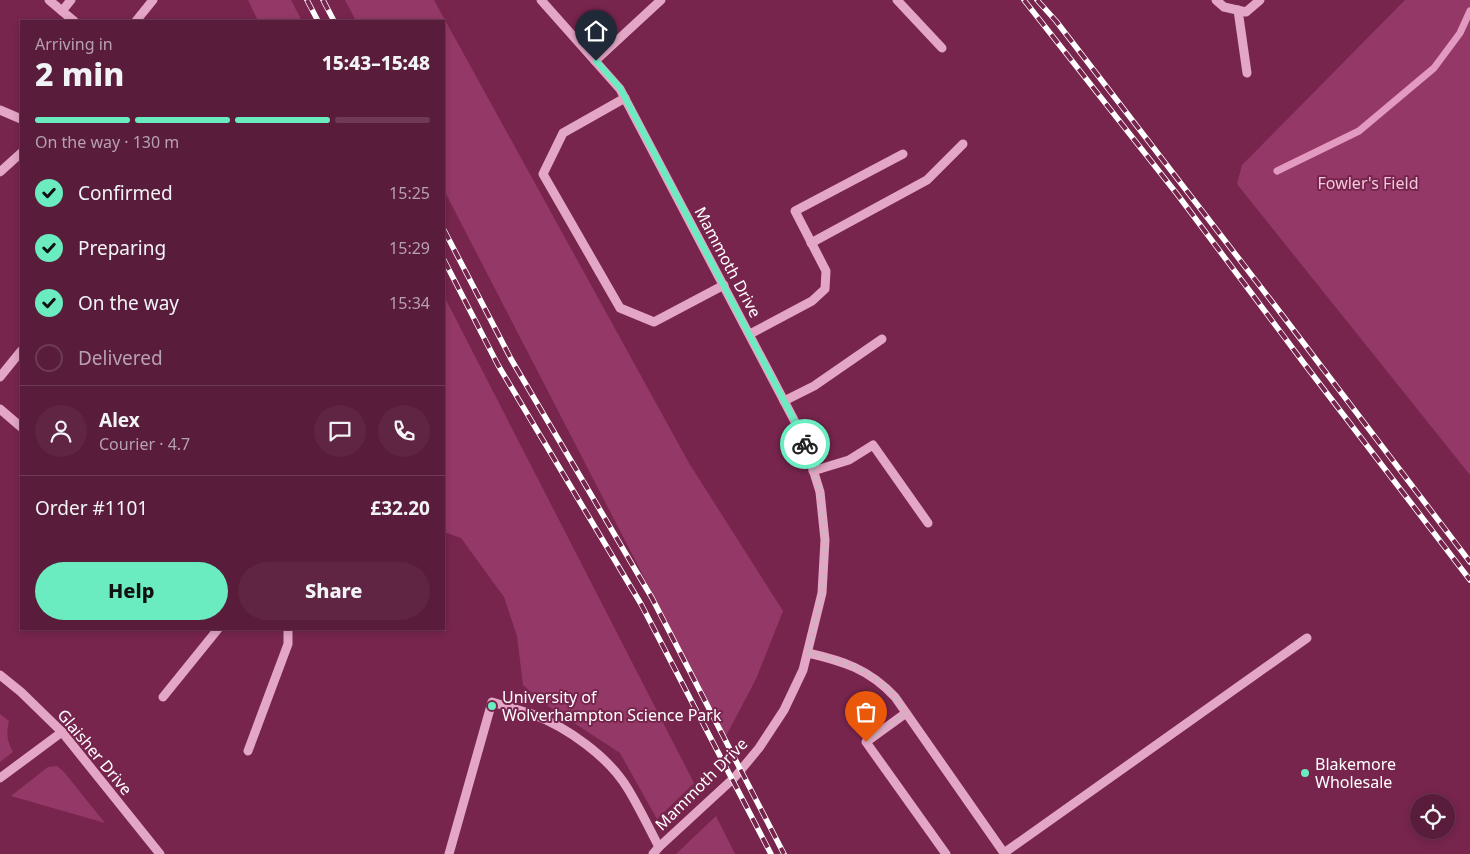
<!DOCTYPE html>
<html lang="en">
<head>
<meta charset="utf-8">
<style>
	body { margin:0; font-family:"Noto Sans",sans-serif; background:#5f2542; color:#f1f3f6; height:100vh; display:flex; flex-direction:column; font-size:19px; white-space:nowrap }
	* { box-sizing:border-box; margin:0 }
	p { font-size:16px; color:#b7a1af }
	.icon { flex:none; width:28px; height:28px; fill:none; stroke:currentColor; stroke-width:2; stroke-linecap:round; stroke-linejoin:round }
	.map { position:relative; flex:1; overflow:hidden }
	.details { position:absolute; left:20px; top:20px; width:425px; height:610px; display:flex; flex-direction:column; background:#591c3a; border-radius:0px; box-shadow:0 2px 8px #0003,0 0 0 1px #6e3a54 }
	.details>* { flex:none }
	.fabs { position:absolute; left:1410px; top:794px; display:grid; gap:10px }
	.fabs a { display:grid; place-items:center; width:45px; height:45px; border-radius:50%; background:#591c3a; box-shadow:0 2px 8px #0003,0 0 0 1px #6e3a54; font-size:25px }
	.pin { position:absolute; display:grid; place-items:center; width:42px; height:42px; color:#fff; margin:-51px -21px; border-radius:50% 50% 50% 0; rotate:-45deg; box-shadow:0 0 5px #0007 }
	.pin .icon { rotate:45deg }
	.courier { position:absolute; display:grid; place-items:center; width:50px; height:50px; margin:-25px; border:4px solid #6becc0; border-radius:50%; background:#fff; color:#222; box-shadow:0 1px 6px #0007 }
	.head em { font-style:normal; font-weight:800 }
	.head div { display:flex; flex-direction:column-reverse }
	.head { display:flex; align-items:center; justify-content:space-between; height:85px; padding:0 15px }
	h1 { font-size:32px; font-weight:800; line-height:38px }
	.bar { display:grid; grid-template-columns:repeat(4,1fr); gap:8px 5px; align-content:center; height:60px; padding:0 15px }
	.bar i { height:6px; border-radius:4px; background:#6e3a54 }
	.bar .current { background:#6becc0 }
	.bar p { grid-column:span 4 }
	.line { display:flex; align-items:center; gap:12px; padding:0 15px; border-top:1px solid #6e3a54 }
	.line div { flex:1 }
	.round { display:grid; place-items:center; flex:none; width:52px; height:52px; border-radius:26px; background:#5f2542 }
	ol { padding:0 15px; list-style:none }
	li { display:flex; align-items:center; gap:15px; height:55px }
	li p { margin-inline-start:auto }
	li .icon { padding:5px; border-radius:50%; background:#6becc0; color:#111; stroke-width:4 }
	li:last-child { color:#b7a1af }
	li i { width:28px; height:28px; border:2px solid #6e3a54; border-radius:50% }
	.primary-button { display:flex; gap:10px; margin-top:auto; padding:10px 15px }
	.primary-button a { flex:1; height:58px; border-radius:30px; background:#6becc0; color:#111; font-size:20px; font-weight:800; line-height:58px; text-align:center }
	.primary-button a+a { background:#5f2542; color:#f1f3f6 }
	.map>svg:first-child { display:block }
	.green { fill:#943967 }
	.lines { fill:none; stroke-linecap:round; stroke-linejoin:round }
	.stream { stroke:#e39ac0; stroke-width:7 }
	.minor { stroke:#e3a6c5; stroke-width:9 }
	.rail-casing { stroke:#fff; stroke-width:5.5 }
	.rail { stroke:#77254d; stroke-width:4; stroke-dasharray:11; stroke-linecap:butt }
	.done { stroke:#cfb3c1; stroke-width:5; stroke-dasharray:0 9 }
	.route { stroke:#6becc0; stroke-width:6 }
	.poi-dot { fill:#6becc0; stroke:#77254d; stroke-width:2 }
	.labels { text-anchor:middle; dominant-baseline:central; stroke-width:4; stroke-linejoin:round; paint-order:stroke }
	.park-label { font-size:16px; fill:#f2c8de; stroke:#77254d }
	.street-label { font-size:16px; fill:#fff; stroke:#77254d }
	.poi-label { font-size:16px; fill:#fff; stroke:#77254d; text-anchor:start }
</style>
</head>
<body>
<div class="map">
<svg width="1470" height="854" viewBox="0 0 1470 854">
	<rect width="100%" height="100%" fill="#77254d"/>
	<g class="green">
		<path d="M248 0H291L302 21H258Z"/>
		<path d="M345 0H434L689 463 783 611 756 679 726 736 444 190V21H356Z"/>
		<path d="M1405 0H1470V475L1237 184 1242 165Z"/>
		<path d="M444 296 694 783 657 819 620 753 545 704 523 685 517 636 504 597 461 538 444 532Z"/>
		<path d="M0 714 9 721C6 733 7 741 13 752L0 762Z"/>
		<path d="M57 766 64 772 105 823 11 796 48 767Z"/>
		<path d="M716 816 735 854H676Z"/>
	</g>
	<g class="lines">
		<path class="stream" d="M1277 171 1359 131 1434 68 1460 33 1470 11"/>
		<g class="minor">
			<path d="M49 0 62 11"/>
			<path d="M71 0 62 11 74 21"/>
			<path d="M541 0 620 89 803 437 820 492 825 540 822 593 803 670 784 710 759 748 735 777 659 847 653 854"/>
			<path d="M897 0 942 48"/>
			<path d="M1216 0 1224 7 1246 12 1260 0"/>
			<path d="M1238 10 1247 73"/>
			<path d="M136 21 153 0"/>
			<path d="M595 61 661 0"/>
			<path d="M625 98 563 133 543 174 620 308 654 322 724 285"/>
			<path d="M0 110 21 119"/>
			<path d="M0 172 21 153"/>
			<path d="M811 243 927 180 963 144"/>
			<path d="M750 334 812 301 825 289 826 271 795 211 903 154"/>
			<path d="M0 377 21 351"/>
			<path d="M784 401 814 386 882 339"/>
			<path d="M0 409 21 427"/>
			<path d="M813 471 849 460 873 445 928 523"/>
			<path d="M808 653C843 661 869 669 895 697L1004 853 1307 638"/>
			<path d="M0 675 21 692 62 732 160 854"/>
			<path d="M163 697 218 629"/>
			<path d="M906 713 866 742 946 854"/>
			<path d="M248 751 288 644V629"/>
			<path d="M0 778 62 732"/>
			<path d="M449 854 492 702C505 706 519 710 532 714 567 727 609 757 628 789 639 807 649 828 659 847"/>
		</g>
		<defs>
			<g id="rail">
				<path d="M307 0 318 21"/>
				<path d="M323 0 334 21"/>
				<path d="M1024 0 1177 194 1306 366 1470 580"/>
				<path d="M1037 0 1056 21 1283 316 1470 562"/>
				<path d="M444 230 511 359 652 598 784 854"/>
				<path d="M444 260 498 365 641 604 771 854"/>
			</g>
		</defs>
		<use href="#rail" class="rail-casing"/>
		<use href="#rail" class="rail"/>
	</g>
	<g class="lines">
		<path class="done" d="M805 444 820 492 825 540 822 593 808 653C834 659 864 666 884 685 893 693 899 703 906 713L866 742"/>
		<path class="route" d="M596 61 620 88 803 437 805 444"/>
	</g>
	<g class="poi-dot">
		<circle cx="492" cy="706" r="5"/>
		<circle cx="1305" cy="773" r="5"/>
	</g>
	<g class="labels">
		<g class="park-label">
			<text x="1368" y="183">Fowler's Field</text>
		</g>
		<g class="street-label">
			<text transform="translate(728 262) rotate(62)">Mammoth Drive</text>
			<text transform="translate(95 752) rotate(50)">Glaisher Drive</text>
			<text transform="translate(701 784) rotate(-45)">Mammoth Drive</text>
		</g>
		<g class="poi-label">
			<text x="502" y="697">University of<tspan x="502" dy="18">Wolverhampton Science Park</tspan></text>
			<text x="1315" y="764">Blakemore<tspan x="1315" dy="18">Wholesale</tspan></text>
		</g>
	</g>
</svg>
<div class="fabs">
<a><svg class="icon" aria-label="locate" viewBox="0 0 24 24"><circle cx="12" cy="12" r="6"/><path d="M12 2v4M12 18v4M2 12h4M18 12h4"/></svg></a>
</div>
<div class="pin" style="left:866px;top:742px;background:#ea580c"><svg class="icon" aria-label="bag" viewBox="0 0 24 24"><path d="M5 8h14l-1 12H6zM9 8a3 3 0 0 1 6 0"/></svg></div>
<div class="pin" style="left:596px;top:61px;background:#1f2937"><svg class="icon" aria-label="home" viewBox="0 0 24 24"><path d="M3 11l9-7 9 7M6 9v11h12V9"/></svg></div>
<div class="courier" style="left:805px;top:444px"><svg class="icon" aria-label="bike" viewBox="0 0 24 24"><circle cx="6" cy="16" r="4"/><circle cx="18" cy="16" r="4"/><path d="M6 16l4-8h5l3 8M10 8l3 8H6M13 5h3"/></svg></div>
<section class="details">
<div class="head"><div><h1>2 min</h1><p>Arriving in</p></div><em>15:43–15:48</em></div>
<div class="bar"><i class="current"></i><i class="current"></i><i class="current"></i><i></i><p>On the way · 130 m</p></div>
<ol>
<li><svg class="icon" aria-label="check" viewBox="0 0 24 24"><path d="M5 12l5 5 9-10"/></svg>Confirmed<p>15:25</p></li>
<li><svg class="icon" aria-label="check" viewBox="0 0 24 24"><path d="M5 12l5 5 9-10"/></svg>Preparing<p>15:29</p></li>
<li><svg class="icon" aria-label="check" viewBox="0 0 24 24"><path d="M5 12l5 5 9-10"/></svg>On the way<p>15:34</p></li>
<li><i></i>Delivered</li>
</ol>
<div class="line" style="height:90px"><a class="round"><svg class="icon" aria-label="person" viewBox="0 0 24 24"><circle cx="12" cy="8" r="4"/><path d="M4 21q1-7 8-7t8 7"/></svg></a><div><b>Alex</b><p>Courier · 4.7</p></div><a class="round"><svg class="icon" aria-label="chat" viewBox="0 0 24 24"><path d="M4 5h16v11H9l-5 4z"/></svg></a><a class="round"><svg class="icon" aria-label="phone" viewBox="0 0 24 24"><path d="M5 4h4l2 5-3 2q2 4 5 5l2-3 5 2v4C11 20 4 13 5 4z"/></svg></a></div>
<div class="line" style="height:65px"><div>Order #1101</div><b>£32.20</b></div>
<div class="primary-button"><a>Help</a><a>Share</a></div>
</section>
</div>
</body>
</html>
